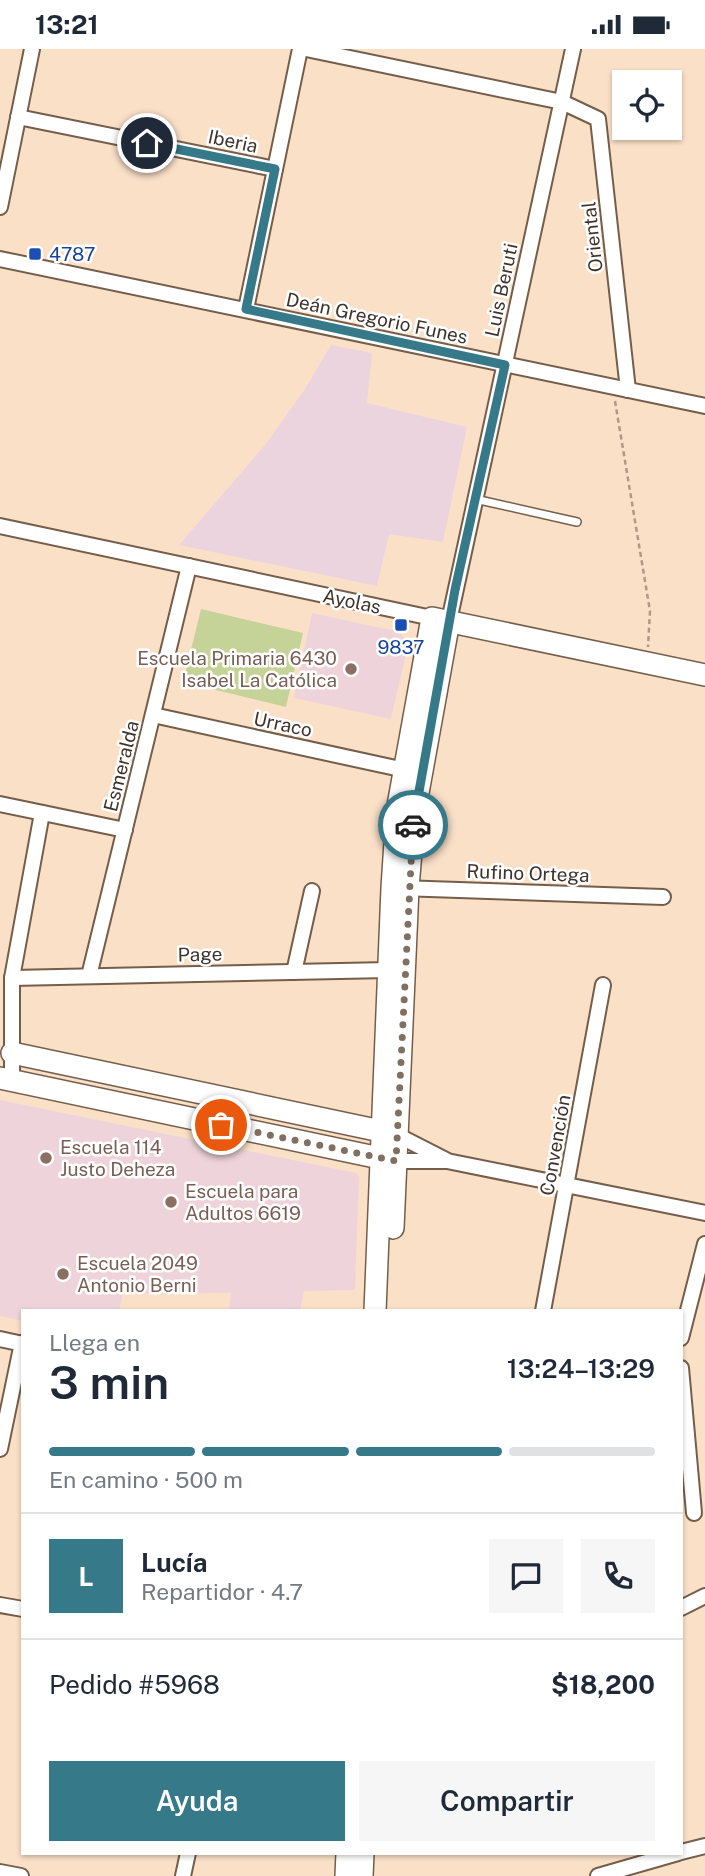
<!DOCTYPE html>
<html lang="es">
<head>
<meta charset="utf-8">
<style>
	body { margin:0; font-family:"Public Sans",sans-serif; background:#f6f6f7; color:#1f2937; height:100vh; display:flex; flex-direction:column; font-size:26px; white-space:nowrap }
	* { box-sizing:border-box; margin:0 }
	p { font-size:23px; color:#747a83 }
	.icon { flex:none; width:38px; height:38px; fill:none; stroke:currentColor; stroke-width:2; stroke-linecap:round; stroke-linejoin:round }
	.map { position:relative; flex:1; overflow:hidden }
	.details { position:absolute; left:21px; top:1260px; width:662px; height:546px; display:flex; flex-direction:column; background:#fff; border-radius:0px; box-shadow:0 2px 5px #0004 }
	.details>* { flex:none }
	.controls { position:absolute; left:612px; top:21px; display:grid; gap:14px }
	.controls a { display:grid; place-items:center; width:70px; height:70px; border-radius:0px; background:#fff; box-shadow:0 2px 5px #0004; font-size:35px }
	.pin { position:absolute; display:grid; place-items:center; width:60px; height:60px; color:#fff; margin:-30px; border:4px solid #fff; border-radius:50%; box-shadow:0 2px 7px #0007 }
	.courier { position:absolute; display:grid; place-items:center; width:70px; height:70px; margin:-35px; border:5px solid #367989; border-radius:50%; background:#fff; color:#222; box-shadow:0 2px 9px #0007 }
	.overview em { font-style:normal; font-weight:600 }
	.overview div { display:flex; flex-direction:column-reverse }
	.overview { display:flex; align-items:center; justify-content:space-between; height:119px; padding:0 28px }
	h1 { font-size:46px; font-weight:600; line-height:52px }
	.bar { display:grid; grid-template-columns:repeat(4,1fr); gap:10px 7px; align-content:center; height:84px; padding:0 28px }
	.bar i { height:9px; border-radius:5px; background:#e0e1e3 }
	.bar .active { background:#367989 }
	.bar p { grid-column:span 4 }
	.line { display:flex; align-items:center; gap:18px; padding:0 28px; border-top:2px solid #e0e1e3 }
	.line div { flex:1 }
	.round { display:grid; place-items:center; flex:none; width:74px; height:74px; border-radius:0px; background:#f6f6f7 }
	.primary-button { display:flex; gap:14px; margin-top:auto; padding:14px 28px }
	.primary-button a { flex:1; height:80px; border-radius:0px; background:#367989; color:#fff; font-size:28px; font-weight:600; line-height:80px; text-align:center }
	.primary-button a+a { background:#f6f6f7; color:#1f2937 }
	.status { display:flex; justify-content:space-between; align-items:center; height:49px; padding:0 35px; background:#fff; direction:ltr }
	.status svg { height:19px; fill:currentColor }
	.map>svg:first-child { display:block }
	.industrial { fill:#ecd4df }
	.education { fill:#eed4da }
	.green { fill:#c5d398 }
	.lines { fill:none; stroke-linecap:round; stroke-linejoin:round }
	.lane-casing { stroke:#755e49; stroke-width:10 }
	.street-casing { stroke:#755e49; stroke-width:18 }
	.secondary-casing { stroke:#755e49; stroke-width:24 }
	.path { stroke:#ae9987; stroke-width:2.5; stroke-dasharray:5 3.5; stroke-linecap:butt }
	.lane { stroke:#fff; stroke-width:7 }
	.street { stroke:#fff; stroke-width:14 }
	.secondary { stroke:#fff; stroke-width:21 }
	.done { stroke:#807061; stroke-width:7; stroke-dasharray:0 12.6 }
	.route { stroke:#367989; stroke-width:9 }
	.transit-dot { fill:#1a4fb4; stroke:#fff; stroke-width:2.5 }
	.education-dot { fill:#8d6e63; stroke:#fff; stroke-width:2.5 }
	.labels { text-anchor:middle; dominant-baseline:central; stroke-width:5; stroke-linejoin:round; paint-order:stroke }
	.street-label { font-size:19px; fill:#3e332a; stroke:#fff }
	.transit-label { font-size:19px; fill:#164399; stroke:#fff; text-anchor:start }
	.education-label { font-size:19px; fill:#785e54; stroke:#fff; text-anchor:start }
</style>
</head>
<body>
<div class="status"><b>13:21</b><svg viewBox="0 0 49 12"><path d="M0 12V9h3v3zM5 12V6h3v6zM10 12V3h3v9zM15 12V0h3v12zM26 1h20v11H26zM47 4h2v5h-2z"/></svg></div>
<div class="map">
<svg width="705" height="1827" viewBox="0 0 705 1827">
	<rect width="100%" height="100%" fill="#fbe0c8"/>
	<path class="industrial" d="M331 296 372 304 367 354 467 378 443 493 389 485 377 537 179 496 265 396 305 340Z"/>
	<g class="education">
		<path d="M312 564 400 583 408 596 391 670 294 649Z"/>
		<path d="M0 1051 356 1124 359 1128 355 1241 304 1242 300 1262H239L229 1260 231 1244 123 1245 119 1262H23V1272L0 1267Z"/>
	</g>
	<path class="green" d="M201 560 303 584 286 658 183 633Z"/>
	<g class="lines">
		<defs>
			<path id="lane" d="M475 450 577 473"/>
			<g id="street">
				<path d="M306 0 562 53 598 70 628 341"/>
				<path d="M18 68 275 120"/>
				<path d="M0 158 32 0"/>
				<path d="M0 210 705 357"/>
				<path d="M246 260 300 0"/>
				<path d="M0 477 432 569"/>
				<path d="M449 572 573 0"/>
				<path d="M153 666 405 721"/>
				<path d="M0 755 125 781"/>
				<path d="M400 839 663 848"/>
				<path d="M294 923 312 842"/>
				<path d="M89 927 189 517"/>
				<path d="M12 929 389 921"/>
				<path d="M12 1032V929L42 764"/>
				<path d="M397 1086 446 1111"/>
				<path d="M396 1112H447L705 1164"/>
				<path d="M543 1262 603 936"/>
				<path d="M681 1289 705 1195"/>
				<path d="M0 1290 23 1295"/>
				<path d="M681 1319 694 1464"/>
				<path d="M0 1400 22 1294"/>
				<path d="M0 1556 23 1560"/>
				<path d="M681 1559 705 1547"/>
				<path d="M681 1803 705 1797"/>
				<path d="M0 1823 21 1827"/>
				<path d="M183 1827 188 1804"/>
				<path d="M598 1827 678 1804"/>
			</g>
			<g id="secondary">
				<path d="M12 1004 395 1085"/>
				<path d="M0 1029 394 1112"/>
				<path d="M393 1179 408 839 414 766 449 572"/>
				<path d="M375 1262 392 839 397 762 432 569 705 626"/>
				<path d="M346 1827 347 1804"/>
				<path d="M362 1827 363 1804"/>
			</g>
		</defs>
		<use href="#lane" class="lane-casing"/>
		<use href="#street" class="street-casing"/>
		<use href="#secondary" class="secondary-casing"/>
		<path class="path" d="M615 352 650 562 648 598"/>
		<use href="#lane" class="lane"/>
		<use href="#street" class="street"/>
		<use href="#secondary" class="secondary"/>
	</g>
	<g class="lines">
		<path class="done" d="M221 1076 396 1112 413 776"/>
		<path class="route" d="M147 94 275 120 246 260 505 316 455 541 413 776"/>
	</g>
	<g class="transit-dot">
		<rect x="28" y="198" width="14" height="14" rx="3.5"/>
		<rect x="394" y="569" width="14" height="14" rx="3.5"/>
	</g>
	<g class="education-dot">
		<circle cx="351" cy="620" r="7"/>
		<circle cx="46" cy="1109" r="7"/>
		<circle cx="171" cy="1153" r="7"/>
		<circle cx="63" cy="1225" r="7"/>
	</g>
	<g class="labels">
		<g class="street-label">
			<text transform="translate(233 92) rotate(12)">Iberia</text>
			<text transform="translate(592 188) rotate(-96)">Oriental</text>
			<text transform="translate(501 241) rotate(-78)">Luis Beruti</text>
			<text transform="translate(377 269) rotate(12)">Deán Gregorio Funes</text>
			<text transform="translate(352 552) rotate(12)">Ayolas</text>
			<text transform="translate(283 675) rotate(12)">Urraco</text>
			<text transform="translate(121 717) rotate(-76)">Esmeralda</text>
			<text transform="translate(528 824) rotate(2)">Rufino Ortega</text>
			<text transform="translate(200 905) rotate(-1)">Page</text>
			<text transform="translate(555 1096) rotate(-80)">Convención</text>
		</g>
		<g class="transit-label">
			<text x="49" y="205">4787</text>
			<text x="401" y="598" text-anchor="middle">9837</text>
		</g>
		<g class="education-label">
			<text x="337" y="609" text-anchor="end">Escuela Primaria 6430<tspan x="337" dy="22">Isabel La Católica</tspan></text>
			<text x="60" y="1098">Escuela 114<tspan x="60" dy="22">Justo Deheza</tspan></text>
			<text x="185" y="1142">Escuela para<tspan x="185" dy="22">Adultos 6619</tspan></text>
			<text x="77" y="1214">Escuela 2049<tspan x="77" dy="22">Antonio Berni</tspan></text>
		</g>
	</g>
</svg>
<div class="controls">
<a><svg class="icon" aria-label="locate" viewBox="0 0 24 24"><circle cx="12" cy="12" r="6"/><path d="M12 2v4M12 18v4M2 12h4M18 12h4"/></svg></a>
</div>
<div class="pin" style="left:221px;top:1076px;background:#ea580c"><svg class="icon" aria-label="bag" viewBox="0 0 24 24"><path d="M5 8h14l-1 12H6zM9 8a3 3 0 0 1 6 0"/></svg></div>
<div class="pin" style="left:147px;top:94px;background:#1f2937"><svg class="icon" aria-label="home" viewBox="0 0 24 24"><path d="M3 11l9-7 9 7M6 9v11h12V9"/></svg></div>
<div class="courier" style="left:413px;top:776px"><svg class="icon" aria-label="car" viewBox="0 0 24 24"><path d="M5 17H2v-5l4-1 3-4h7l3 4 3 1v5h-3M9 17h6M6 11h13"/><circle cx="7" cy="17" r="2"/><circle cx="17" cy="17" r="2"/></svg></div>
<section class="details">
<div class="overview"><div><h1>3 min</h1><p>Llega en</p></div><em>13:24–13:29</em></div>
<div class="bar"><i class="active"></i><i class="active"></i><i class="active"></i><i></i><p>En camino · 500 m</p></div>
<div class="line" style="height:126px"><b class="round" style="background:#367989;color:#fff">L</b><div><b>Lucía</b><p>Repartidor · 4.7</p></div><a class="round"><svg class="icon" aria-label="chat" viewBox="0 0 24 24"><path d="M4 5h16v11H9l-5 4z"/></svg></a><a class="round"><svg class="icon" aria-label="phone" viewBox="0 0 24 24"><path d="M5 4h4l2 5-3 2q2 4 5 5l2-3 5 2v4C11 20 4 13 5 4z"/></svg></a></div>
<div class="line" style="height:91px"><div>Pedido #5968</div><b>$18,200</b></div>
<div class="primary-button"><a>Ayuda</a><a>Compartir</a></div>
</section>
</div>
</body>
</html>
